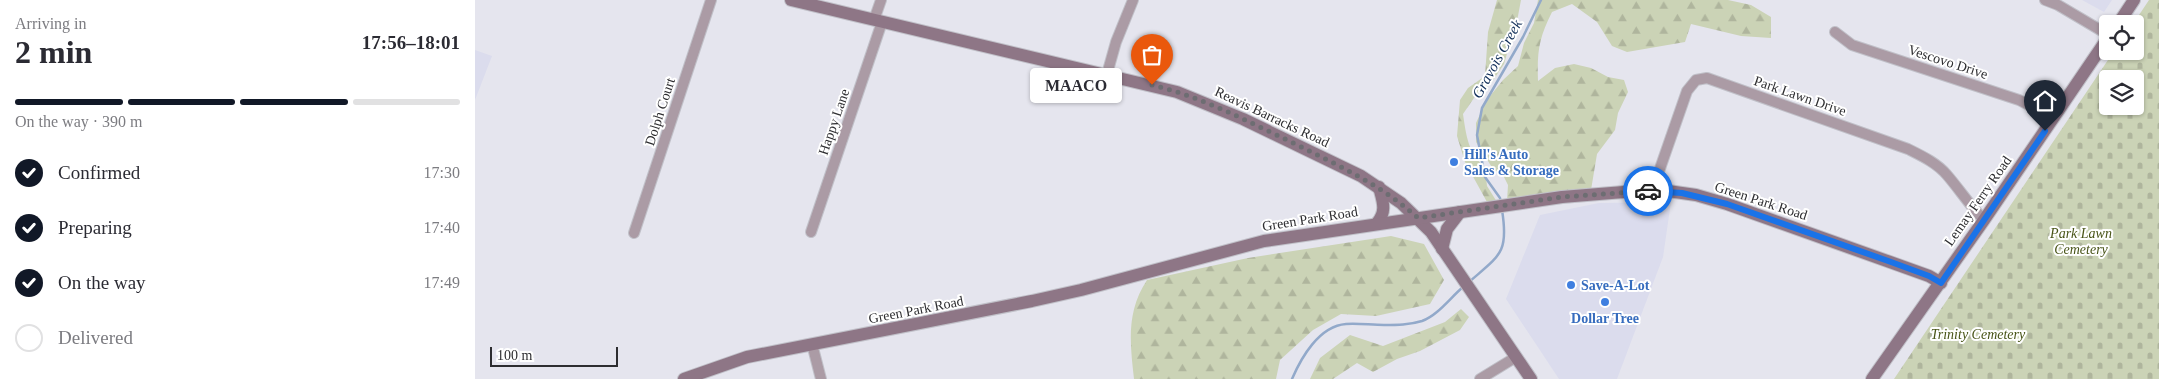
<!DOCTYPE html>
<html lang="en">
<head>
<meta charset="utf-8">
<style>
	body { margin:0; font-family:"Times New Roman",serif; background:#f7f7f7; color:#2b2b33; height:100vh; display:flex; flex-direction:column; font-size:19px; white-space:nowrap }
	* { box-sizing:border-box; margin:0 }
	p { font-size:16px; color:#7c7c81 }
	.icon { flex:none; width:28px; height:28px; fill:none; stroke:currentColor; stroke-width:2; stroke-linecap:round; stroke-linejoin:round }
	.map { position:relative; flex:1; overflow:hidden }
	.details { display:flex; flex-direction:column; background:#fff; width:475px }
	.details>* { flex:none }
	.fabs { position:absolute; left:1624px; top:15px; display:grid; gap:10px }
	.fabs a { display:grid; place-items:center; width:45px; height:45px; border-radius:5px; background:#fff; box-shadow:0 1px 4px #0004; font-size:25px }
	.scale { position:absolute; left:15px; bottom:12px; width:128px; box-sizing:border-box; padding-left:5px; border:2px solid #2d2d30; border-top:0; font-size:14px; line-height:18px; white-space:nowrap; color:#2d2d30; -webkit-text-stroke:4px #fff; paint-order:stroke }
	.pin { position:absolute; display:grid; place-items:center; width:42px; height:42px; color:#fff; margin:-51px -21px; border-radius:50% 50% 50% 0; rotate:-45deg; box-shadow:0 0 5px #0007 }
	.pin .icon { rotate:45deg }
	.courier { position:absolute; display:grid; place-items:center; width:50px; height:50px; margin:-25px; border:4px solid #1a73e8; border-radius:50%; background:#fff; color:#222; box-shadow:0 1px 6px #0007 }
	.bubble { position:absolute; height:35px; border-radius:5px; background:#fff; box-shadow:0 1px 4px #0004; font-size:16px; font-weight:700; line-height:35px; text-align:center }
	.head em { font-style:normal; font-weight:700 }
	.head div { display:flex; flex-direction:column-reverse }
	.head { display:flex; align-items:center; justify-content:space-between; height:85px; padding:0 15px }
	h1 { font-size:32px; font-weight:700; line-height:38px }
	.bar { display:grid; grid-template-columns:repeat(4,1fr); gap:8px 5px; align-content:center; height:60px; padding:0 15px }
	.bar i { height:6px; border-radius:4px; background:#e1e1e2 }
	.bar .active { background:#111827 }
	.bar p { grid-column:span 4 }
	ol { padding:0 15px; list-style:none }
	li { display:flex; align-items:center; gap:15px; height:55px }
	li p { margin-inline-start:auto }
	li .icon { padding:5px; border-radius:50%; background:#111827; color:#fff; stroke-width:4 }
	li:last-child { color:#7c7c81 }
	li i { width:28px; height:28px; border:2px solid #e1e1e2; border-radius:50% }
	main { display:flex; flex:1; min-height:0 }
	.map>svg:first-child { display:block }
	.built { fill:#dbdced }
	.forest { fill:url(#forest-firs) }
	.cemetery { fill:url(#cemetery-stones); fill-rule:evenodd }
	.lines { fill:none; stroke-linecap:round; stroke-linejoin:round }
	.stream { stroke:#92a9ca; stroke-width:2.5 }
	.street-casing { stroke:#c0c0c8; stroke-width:12 }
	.secondary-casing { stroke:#c0c0c8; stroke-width:14 }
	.street { stroke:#ab9ba5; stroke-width:10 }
	.secondary { stroke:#8e7686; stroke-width:12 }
	.done { stroke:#6d6d72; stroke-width:5; stroke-dasharray:0 9 }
	.route { stroke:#1a73e8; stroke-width:6 }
	.shop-dot { fill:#3f7fe0; stroke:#fff; stroke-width:2 }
	.labels { text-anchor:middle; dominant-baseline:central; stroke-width:4; stroke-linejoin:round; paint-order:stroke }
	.street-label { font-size:14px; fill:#2d2d30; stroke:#fff }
	.shop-label { font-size:14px; font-weight:bold; fill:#366cbe; stroke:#fff; text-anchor:start }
	.park-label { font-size:14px; font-style:italic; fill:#485417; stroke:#fff }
	.water-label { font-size:15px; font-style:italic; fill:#0e2c57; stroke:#fff }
</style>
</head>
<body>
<main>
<section class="details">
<div class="head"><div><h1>2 min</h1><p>Arriving in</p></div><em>17:56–18:01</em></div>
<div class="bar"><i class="active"></i><i class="active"></i><i class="active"></i><i></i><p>On the way · 390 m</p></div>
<ol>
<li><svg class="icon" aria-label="check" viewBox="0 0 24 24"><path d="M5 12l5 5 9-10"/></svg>Confirmed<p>17:30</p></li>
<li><svg class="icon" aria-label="check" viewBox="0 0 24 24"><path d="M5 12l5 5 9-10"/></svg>Preparing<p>17:40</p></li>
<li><svg class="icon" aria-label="check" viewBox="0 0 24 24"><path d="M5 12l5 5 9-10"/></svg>On the way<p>17:49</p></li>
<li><i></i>Delivered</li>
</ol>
</section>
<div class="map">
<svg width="1684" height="379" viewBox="0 0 1684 379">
	<defs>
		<pattern id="forest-firs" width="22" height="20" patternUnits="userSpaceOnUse" patternTransform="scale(1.25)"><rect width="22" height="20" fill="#cbd3b6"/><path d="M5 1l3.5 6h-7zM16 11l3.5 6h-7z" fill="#afb59d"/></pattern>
		<pattern id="cemetery-stones" width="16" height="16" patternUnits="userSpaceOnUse" patternTransform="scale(1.25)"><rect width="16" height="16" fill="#cbd3b6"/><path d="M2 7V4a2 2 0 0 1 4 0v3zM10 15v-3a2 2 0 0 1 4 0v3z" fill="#afb59d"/></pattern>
	</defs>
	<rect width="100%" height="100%" fill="#e5e5ee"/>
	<g class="built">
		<path d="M1607 0H1637L1629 12Z"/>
		<path d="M0 50 17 56 0 100Z"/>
		<path d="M1196 202 1188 257 1142 379H1084L1031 299 1065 215 1124 203Z"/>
	</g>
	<g class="forest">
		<path d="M1022 0H1046L1043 16 1029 64 1017 82 999 98 988 114C991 134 993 154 1010 167L1012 186 1022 202H1012L990 162 982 136 985 100 993 88 1010 76 1013 32Z"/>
		<path d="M1063 0H1253L1276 5 1296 17V38L1266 36 1216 24 1210 42 1152 52 1137 46 1122 22 1097 4 1077 12C1064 38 1062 51 1063 81L1080 68 1099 64 1116 68 1133 77 1149 80 1153 92 1143 113 1140 130 1122 154 1116 190 1032 201 1033 185 1028 175 1018 169 1001 142V123L1011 101 1028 80 1043 66 1049 43 1059 23Z"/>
		<path d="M916 236 949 244 969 280 955 304 901 316 866 314 838 330 805 360 801 379H659C655 343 651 312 672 280L773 258Z"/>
		<path d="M986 309 994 317 985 330 945 351 922 359 898 372 882 363 858 379H835L845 358 875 335 908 346 970 322Z"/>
	</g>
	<path class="cemetery" d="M1674 0H1684V379H1419L1639 51H1660V24H1658ZM1632 79H1660V106H1632Z"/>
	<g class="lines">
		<g class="stream">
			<path d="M1026 202 1025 198 1010 177 1002 135 1007 108 1048 37 1066 0"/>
			<path d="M994 282C1025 255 1034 253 1027 210"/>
			<path d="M817 379C826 358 844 326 871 324 883 323 896 325 909 325 922 325 934 325 947 321 963 315 975 298 988 287"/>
		</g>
		<defs>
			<g id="street">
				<path d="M1570 0 1583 5 1632 34"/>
				<path d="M399 20 406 0"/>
				<path d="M1360 32 1377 45 1544 100 1579 118"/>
				<path d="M632 74 641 42 658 0"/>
				<path d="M1182 191 1181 180 1212 91 1221 80 1232 78 1433 149C1447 156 1462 163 1472 175 1485 190 1495 206 1509 220"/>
				<path d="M336 232 407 22"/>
				<path d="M159 233 236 0"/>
				<path d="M337 344 346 379"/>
				<path d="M1005 379 1041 357"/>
			</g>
			<g id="secondary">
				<path d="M316 0 702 92 768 119 886 176 926 203 956 232 1056 379"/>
				<path d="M1643 24 1659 0"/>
				<path d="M902 223C912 211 908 202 904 187"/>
				<path d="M967 249 972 229 985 212"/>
				<path d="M209 379 272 357 557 301 606 290 789 241 1087 197 1161 191H1193L1221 195 1252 204 1415 262 1454 276 1466 283"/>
				<path d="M1397 379 1509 220 1632 39"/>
			</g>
		</defs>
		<use href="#street" class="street-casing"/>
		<use href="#secondary" class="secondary-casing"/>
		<use href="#street" class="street"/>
		<use href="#secondary" class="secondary"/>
	</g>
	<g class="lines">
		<path class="done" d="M677 85C724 96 768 119 812 140 858 163 904 183 943 218L1087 197 1173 191"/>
		<path class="route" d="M1173 191 1207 193 1252 204 1416 262 1454 276 1466 283 1570 131"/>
	</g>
	<g class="shop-dot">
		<circle cx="979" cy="162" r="5"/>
		<circle cx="1096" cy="285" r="5"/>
		<circle cx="1130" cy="302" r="5"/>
	</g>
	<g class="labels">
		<g class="street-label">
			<text transform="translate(1473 62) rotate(18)">Vescovo Drive</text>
			<text transform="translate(1325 96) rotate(19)">Park Lawn Drive</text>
			<text transform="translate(185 112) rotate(-72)">Dolph Court</text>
			<text transform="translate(797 117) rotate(25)">Reavis Barracks Road</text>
			<text transform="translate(359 122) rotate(-71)">Happy Lane</text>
			<text transform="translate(1286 201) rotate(18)">Green Park Road</text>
			<text transform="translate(1503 201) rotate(-55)">Lemay Ferry Road</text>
			<text transform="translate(835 219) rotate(-9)">Green Park Road</text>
			<text transform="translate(441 310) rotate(-11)">Green Park Road</text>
		</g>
		<g class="shop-label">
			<text x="989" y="154">Hill's Auto<tspan x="989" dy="16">Sales &amp; Storage</tspan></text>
			<text x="1106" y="285">Save-A-Lot</text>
			<text x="1130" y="318" text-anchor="middle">Dollar Tree</text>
		</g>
		<g class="park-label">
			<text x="1606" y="233">Park Lawn<tspan x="1606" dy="16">Cemetery</tspan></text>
			<text x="1503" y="334">Trinity Cemetery</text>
		</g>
		<g class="water-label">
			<text transform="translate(1022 59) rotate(-61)">Gravois Creek</text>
		</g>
	</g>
</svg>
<div class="fabs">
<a><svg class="icon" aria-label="locate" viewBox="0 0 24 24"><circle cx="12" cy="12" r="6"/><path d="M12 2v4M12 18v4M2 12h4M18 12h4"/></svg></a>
<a><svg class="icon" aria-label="layers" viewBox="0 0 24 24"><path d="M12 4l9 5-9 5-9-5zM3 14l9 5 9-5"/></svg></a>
</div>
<div class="scale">100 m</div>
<div class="pin" style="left:677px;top:85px;background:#ea580c"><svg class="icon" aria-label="bag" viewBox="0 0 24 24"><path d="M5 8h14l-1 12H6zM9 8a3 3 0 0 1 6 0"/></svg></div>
<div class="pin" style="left:1570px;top:131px;background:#1f2937"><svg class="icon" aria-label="home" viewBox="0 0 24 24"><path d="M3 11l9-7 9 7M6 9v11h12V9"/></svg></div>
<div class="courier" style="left:1173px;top:191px"><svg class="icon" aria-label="car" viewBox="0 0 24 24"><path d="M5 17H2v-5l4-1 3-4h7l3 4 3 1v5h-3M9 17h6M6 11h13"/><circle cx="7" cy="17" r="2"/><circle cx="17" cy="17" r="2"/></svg></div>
<div class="bubble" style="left:555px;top:68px;width:92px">MAACO</div>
</div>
</main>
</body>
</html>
